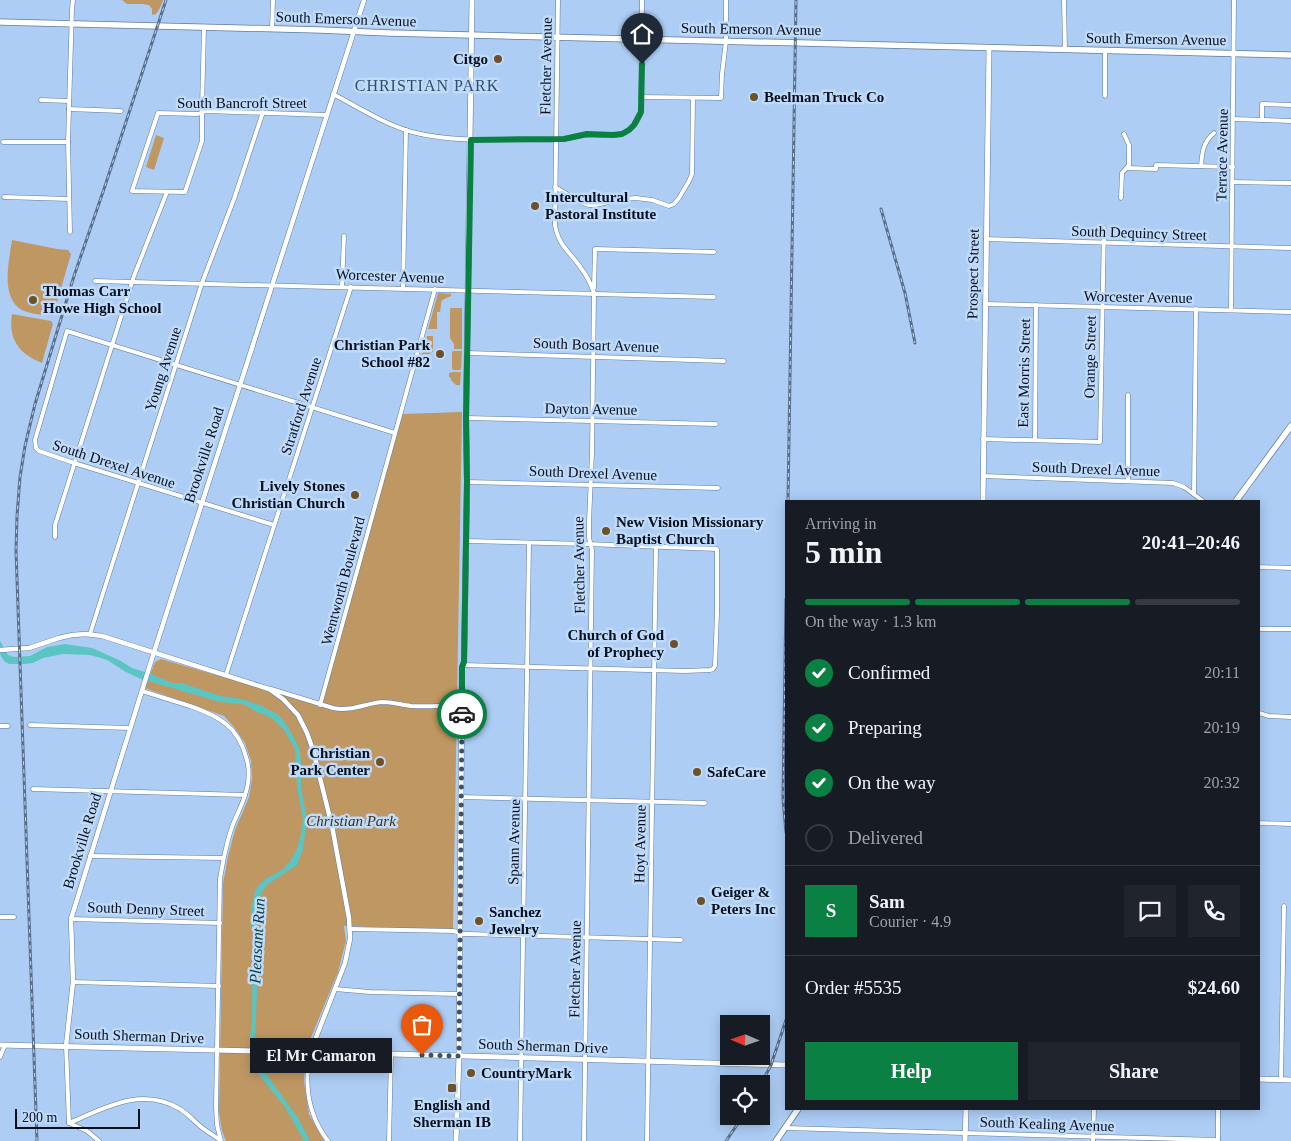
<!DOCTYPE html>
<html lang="en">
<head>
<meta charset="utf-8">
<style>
	body { margin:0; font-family:"Times New Roman",serif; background:#20242c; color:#f1f3f6; height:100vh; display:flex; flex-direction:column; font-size:19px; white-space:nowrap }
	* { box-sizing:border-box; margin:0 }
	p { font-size:16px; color:#9ea1a6 }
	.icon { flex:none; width:28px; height:28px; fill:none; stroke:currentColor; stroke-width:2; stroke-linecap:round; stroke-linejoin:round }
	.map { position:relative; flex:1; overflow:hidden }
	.side { position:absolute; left:785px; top:500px; width:475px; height:610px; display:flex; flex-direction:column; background:#171b24; border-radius:0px; box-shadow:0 2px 12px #0003 }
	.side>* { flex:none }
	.needle { width:32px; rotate:272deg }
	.controls { position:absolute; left:720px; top:1015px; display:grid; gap:10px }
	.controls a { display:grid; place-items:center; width:50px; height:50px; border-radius:0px; background:#171b24; box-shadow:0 2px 12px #0003; font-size:25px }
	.scale { position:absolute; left:15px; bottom:12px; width:125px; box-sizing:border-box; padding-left:5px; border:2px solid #050f1d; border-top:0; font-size:14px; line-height:18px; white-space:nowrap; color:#050f1d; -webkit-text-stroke:4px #bfdafa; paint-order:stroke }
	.pin { position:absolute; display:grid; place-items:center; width:42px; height:42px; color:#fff; margin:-51px -21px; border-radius:50% 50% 50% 0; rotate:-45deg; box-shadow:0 0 5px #0007 }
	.pin .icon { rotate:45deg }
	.courier { position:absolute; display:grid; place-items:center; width:50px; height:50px; margin:-25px; border:4px solid #0b8043; border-radius:50%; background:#fff; color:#222; box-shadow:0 1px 6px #0007 }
	.bubble { position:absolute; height:35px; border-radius:0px; background:#171b24; box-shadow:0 2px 12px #0003; font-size:16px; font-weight:700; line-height:35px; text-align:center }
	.headline em { font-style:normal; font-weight:700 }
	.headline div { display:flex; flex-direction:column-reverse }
	.headline { display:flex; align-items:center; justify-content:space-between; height:85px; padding:0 20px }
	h1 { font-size:32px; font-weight:700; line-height:38px }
	.bar { display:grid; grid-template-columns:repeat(4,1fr); gap:8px 5px; align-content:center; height:60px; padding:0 20px }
	.bar i { height:6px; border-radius:4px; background:#363941 }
	.bar .selected { background:#0b8043 }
	.bar p { grid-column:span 4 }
	.line { display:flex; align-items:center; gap:12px; padding:0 20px; border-top:1px solid #363941 }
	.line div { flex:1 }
	.round { display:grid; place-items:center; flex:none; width:52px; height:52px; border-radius:0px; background:#20242c }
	ol { padding:0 20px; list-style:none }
	li { display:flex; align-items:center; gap:15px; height:55px }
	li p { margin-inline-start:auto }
	li .icon { padding:5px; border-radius:50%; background:#0b8043; color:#fff; stroke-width:4 }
	li:last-child { color:#9ea1a6 }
	li i { width:28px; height:28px; border:2px solid #363941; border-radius:50% }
	.button { display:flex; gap:10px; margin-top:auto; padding:10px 20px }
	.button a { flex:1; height:58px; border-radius:0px; background:#0b8043; color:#fff; font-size:20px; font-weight:700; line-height:58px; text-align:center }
	.button a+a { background:#20242c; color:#f1f3f6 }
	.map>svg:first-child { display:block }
	.green { fill:#bf9762 }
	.water { fill:#5bc5c3 }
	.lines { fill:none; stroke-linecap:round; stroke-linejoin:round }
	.minor-casing { stroke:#5d7b9f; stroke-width:5 }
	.tertiary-casing { stroke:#5d7b9f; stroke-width:5.5 }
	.secondary-casing { stroke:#5d7b9f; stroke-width:6 }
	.primary-casing { stroke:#5d7b9f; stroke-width:7 }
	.minor { stroke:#fff; stroke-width:4 }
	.tertiary { stroke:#fff; stroke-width:4.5 }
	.secondary { stroke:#fff; stroke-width:5 }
	.primary { stroke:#fff; stroke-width:5.5 }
	.rail-casing { stroke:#5a6f8b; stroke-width:3 }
	.rail { stroke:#bfdafa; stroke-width:1; stroke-dasharray:4; stroke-linecap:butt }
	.done { stroke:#405269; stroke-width:5; stroke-dasharray:0 9 }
	.route { stroke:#0b8043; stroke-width:6 }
	.poi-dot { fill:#6f5126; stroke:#bfdafa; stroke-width:2 }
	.labels { text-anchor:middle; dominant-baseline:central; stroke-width:5; stroke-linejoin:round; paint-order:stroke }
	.street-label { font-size:15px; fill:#050f1d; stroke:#bfdafa }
	.poi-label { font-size:15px; font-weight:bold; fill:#050f1d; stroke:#bfdafa; text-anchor:start }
	.park-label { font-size:15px; font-style:italic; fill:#412e12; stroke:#bfdafa }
	.neighbourhood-label { font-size:16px; letter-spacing:1px; fill:#304c6e; stroke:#bfdafa }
	.water-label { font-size:16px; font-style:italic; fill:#083b3b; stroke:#bfdafa }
</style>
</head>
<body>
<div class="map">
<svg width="1291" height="1141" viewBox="0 0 1291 1141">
	<rect width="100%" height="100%" fill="#adcdf5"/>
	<g class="green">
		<path d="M122 0H163L160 8 156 14 152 15V9L149 5 142 4H127Z"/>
		<path d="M156 135 164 138 154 170 146 167Z"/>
		<path d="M12 240 57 249 68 250 71 254 53 316C44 315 30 314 22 310 0 298 9 261 12 240Z"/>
		<path d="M438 293 451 294V296C438 302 443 298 440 312H437V329H428Z"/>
		<path d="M451 308H462V349H454V344L450 338V309Z"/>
		<path d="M12 314 51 321 53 324 42 363C19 354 8 339 12 314Z"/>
		<path d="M427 336H433V352H431L430 354H423V357H421Z"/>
		<path d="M453 351H462L461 369 460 370H453L452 368V352Z"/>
		<path d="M453 372H461L460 385H456L451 380V378L449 377V373Z"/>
		<path d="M462 412 453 930 344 926 346 941 338 972 310 1040 305 1059 304 1081 309 1114 324 1141H226L222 1131 219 1112 223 884 228 856 235 830 249 797 252 779 251 761 245 743 234 727 224 716 145 688 155 662 161 659 322 706 402 414Z"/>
	</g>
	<path class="water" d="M0 641 8 655 14 657 30 656 47 647 65 644 92 648 119 660 132 668 154 675 172 683H182L220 696 242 699 262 706 280 716 288 727 299 747 301 761V787L307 819 303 849 297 865 267 885 262 892 257 910 256 919 259 935 255 1045 258 1058 262 1068 298 1118 310 1141H304L285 1107 259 1075 249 1045 252 1021 253 931C249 924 252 897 256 890 257 887 261 883 263 881 270 875 280 873 286 866 298 854 301 836 303 820L297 787 295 749 284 730 274 720 266 715 258 713 249 707 242 704 220 702 141 679 126 672 107 660 101 658 90 655 63 654 43 658 33 663 24 664H9L4 661 0 654Z"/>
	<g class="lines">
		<defs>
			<g id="minor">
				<path d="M558 0 555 225C558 245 570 252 581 268 587 276 591 284 594 293L592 453 589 522V538L592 550 584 1141"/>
				<path d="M1064 0 1065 50"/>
				<path d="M204 28 202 108V141L185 192 132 191 158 113 197 114C201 114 203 111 207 111L326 115"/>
				<path d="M272 29 273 0"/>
				<path d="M1105 51V96"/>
				<path d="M333 94C358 107 384 124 412 132 447 141 483 140 519 139 534 139 549 141 564 139 572 138 579 135 587 135 598 134 610 137 621 134 631 131 638 122 641 112L642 0"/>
				<path d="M641 97 721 98 722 74 726 41V0"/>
				<path d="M41 100 69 101"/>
				<path d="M69 109 121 111"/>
				<path d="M1233 119 1291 121"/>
				<path d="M1262 120V104L1291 105"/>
				<path d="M3 142H68"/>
				<path d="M1201 166C1202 153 1203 142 1214 133"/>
				<path d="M1127 168 1156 169V165L1233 167"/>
				<path d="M1233 182 1291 183"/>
				<path d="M555 187 578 201 589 205H595L623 199 636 198 652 200 669 206 674 204 679 198 689 181 692 174 693 98"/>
				<path d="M4 197 69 199"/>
				<path d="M1121 198 1122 173 1129 165V145L1124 134"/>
				<path d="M70 232 68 142 72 9 73 0"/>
				<path d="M986 239 1291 248"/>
				<path d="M95 281 714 297"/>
				<path d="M342 286 344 236"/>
				<path d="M403 288 406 130"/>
				<path d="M594 288 595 249 714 252"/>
				<path d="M985 304 1291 312"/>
				<path d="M1231 310 1234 0"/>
				<path d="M467 353 724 361"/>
				<path d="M466 418 716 424"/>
				<path d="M983 439 1100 442 1104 228"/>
				<path d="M1035 440 1036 305"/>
				<path d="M983 476 1173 483 1184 487 1203 501"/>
				<path d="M1128 481V395"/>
				<path d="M467 482 718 488"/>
				<path d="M1194 494 1196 309"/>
				<path d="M274 525 74 463 39 451 36 448 35 440 67 331 395 433"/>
				<path d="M55 537V525L134 276 167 192"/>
				<path d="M1259 567 1291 568"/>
				<path d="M1259 629H1291"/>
				<path d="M90 634 202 283 234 199 263 112"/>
				<path d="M463 665 685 671 710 670 713 669 715 666 717 613V549L587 544 466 541"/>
				<path d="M226 675 351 287"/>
				<path d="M271 689 333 708C351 712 366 703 383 702 393 702 401 705 411 706 428 707 445 706 462 705"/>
				<path d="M142 691C158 696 174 701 190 706 218 716 238 726 246 757 250 769 249 783 245 795 242 806 236 816 232 827 226 844 223 861 220 879L216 1107 217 1125 221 1141"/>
				<path d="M320 705 435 289"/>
				<path d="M1259 713 1269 716 1291 717"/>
				<path d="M30 725 130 728"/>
				<path d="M0 726H8"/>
				<path d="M33 789 245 795"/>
				<path d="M461 797 705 803"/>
				<path d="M1259 823 1291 824"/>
				<path d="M90 856 223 858"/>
				<path d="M0 917H14"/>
				<path d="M71 919 220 923"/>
				<path d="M350 929 454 931 463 934H469L681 940"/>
				<path d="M73 982 219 986"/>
				<path d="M335 989 370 992 459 994"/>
				<path d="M66 1046 69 1123 87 1131 99 1141"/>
				<path d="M310 1053C304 1084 308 1115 328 1141"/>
				<path d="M0 1057 5 1045"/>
				<path d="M1281 1079 1284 906"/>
				<path d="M69 1123C105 1108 141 1086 180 1109 188 1114 193 1120 200 1126 206 1131 213 1135 220 1140"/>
				<path d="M785 1128 1218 1140"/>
				<path d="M389 1141 391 1054"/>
				<path d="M520 1141 529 543"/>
				<path d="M647 1141 656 546"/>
				<path d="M1093 1141 1094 1109"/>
				<path d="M1218 1141V1109"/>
			</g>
			<g id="tertiary">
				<path d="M0 650 29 648 59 638 72 635 86 634 102 636 269 689 283 699 298 715 307 733 313 750 332 826 349 918 350 939 345 963 310 1053"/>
				<path d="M66 1046 73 982 71 919 154 652 364 0"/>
			</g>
			<g id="secondary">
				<path d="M983 501 989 48"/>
				<path d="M0 1045 391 1054 786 1065"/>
				<path d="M1259 1079 1291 1080"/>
				<path d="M456 1141 459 1056 462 667 464 662 467 482 466 418 472 0"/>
				<path d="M965 1141 966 1109"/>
			</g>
			<g id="primary">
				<path d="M0 22 320 30 389 33 1291 55"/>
				<path d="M1236 501 1291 426"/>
				<path d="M776 1141 798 1109"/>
			</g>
		</defs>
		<use href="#minor" class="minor-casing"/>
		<use href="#tertiary" class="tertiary-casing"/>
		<use href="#secondary" class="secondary-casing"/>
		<use href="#primary" class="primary-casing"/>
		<use href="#minor" class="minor"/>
		<use href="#tertiary" class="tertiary"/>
		<use href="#secondary" class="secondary"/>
		<use href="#primary" class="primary"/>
		<defs>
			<g id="rail">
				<path d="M881 209 905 293 915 343"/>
				<path d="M788 501 796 0"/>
				<path d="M786 599 783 799 786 832"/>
				<path d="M761 1084 771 1065 786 1020"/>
				<path d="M37 1141 16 551 17 516 20 477 25 446 35 404 74 276 104 189 166 0"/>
				<path d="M726 1141 743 1116"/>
			</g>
		</defs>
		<use href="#rail" class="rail-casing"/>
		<use href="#rail" class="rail"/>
	</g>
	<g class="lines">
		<path class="done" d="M422 1055 459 1056 462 714"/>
		<path class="route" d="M462 714V667L464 662 467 482 466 418 471 140 564 139 587 134 613 135 622 134 629 130 634 125 641 112 642 64"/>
	</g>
	<g class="poi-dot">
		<circle cx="498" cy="59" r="5"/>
		<circle cx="754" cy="97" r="5"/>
		<circle cx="535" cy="206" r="5"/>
		<circle cx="33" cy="300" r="5"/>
		<circle cx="440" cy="354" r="5"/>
		<circle cx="355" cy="495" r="5"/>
		<circle cx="606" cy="531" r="5"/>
		<circle cx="674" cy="644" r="5"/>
		<circle cx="380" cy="762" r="5"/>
		<circle cx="697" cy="772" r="5"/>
		<circle cx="701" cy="901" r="5"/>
		<circle cx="479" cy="921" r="5"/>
		<circle cx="471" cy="1073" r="5"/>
		<rect x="447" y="1083" width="10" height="10" rx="2.5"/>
	</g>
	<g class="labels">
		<g class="street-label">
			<text transform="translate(346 19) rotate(2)">South Emerson Avenue</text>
			<text transform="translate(751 29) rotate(1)">South Emerson Avenue</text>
			<text transform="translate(1156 39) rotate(1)">South Emerson Avenue</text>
			<text transform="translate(546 66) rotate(-89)">Fletcher Avenue</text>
			<text x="242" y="103">South Bancroft Street</text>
			<text transform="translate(1222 155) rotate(-89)">Terrace Avenue</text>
			<text transform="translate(1139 233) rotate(2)">South Dequincy Street</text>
			<text transform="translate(973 274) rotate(-89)">Prospect Street</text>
			<text transform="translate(390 276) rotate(2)">Worcester Avenue</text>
			<text transform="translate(1138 297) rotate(1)">Worcester Avenue</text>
			<text transform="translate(596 345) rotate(2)">South Bosart Avenue</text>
			<text transform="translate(1090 357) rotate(-89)">Orange Street</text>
			<text transform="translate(163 369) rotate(-72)">Young Avenue</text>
			<text transform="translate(1024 373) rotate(-89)">East Morris Street</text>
			<text transform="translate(301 406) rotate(-72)">Stratford Avenue</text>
			<text transform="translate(591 409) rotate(1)">Dayton Avenue</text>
			<text transform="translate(204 455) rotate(-72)">Brookville Road</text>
			<text transform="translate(114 464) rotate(18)">South Drexel Avenue</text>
			<text transform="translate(1096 469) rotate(2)">South Drexel Avenue</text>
			<text transform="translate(593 473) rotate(2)">South Drexel Avenue</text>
			<text transform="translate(579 565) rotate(-91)">Fletcher Avenue</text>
			<text transform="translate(343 581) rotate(-75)">Wentworth Boulevard</text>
			<text transform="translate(82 841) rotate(-73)">Brookville Road</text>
			<text transform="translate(514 842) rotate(-89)">Spann Avenue</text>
			<text transform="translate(640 844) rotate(-89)">Hoyt Avenue</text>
			<text transform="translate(146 909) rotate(2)">South Denny Street</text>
			<text transform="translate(575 969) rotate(-89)">Fletcher Avenue</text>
			<text transform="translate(139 1036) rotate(2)">South Sherman Drive</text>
			<text transform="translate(543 1046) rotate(2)">South Sherman Drive</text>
			<text transform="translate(1047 1124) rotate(2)">South Kealing Avenue</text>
		</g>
		<g class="poi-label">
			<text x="488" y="59" text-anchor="end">Citgo</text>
			<text x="764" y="97">Beelman Truck Co</text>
			<text x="545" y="197">Intercultural<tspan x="545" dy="17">Pastoral Institute</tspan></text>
			<text x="43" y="291">Thomas Carr<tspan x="43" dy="17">Howe High School</tspan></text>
			<text x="430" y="345" text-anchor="end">Christian Park<tspan x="430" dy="17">School #82</tspan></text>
			<text x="345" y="486" text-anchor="end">Lively Stones<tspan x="345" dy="17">Christian Church</tspan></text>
			<text x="616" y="522">New Vision Missionary<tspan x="616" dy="17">Baptist Church</tspan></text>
			<text x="664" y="635" text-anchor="end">Church of God<tspan x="664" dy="17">of Prophecy</tspan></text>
			<text x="370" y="753" text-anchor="end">Christian<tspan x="370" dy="17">Park Center</tspan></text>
			<text x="707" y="772">SafeCare</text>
			<text x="711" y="892">Geiger &amp;<tspan x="711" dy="17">Peters Inc</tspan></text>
			<text x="489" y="912">Sanchez<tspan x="489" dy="17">Jewelry</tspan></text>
			<text x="481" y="1073">CountryMark</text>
			<text x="452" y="1105" text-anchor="middle">English and<tspan x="452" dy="17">Sherman IB</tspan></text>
		</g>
		<g class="park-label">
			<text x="351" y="821">Christian Park</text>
		</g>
		<g class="neighbourhood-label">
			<text x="427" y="85">CHRISTIAN PARK</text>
		</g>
		<g class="water-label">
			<text transform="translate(257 941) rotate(-87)">Pleasant Run</text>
		</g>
	</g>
</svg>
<div class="controls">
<a><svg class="needle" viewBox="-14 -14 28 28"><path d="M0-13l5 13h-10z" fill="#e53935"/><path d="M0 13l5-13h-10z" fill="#9ea1a6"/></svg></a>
<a><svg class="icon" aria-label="locate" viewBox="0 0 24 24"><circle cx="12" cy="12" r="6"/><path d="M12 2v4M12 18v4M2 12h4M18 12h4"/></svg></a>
</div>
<div class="scale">200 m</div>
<div class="pin" style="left:422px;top:1055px;background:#ea580c"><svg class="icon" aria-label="bag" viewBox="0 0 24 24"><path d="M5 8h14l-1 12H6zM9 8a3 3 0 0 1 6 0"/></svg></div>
<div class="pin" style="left:642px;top:64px;background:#1f2937"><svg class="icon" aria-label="home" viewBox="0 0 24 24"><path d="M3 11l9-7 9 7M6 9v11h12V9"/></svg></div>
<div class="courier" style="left:462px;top:714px"><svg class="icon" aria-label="car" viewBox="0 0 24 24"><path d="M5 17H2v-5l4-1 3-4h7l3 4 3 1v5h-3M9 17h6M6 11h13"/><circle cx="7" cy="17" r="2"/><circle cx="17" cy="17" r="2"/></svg></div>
<div class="bubble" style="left:250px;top:1038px;width:142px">El Mr Camaron</div>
<section class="side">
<div class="headline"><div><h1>5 min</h1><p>Arriving in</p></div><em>20:41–20:46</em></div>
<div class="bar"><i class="selected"></i><i class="selected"></i><i class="selected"></i><i></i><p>On the way · 1.3 km</p></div>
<ol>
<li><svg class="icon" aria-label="check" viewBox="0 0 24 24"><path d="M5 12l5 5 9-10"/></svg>Confirmed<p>20:11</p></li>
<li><svg class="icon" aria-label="check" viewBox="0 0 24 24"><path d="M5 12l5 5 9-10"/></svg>Preparing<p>20:19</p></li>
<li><svg class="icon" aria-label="check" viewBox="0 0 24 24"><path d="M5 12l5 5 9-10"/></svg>On the way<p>20:32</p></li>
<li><i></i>Delivered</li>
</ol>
<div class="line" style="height:90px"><b class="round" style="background:#0b8043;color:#fff">S</b><div><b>Sam</b><p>Courier · 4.9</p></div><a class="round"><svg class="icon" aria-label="chat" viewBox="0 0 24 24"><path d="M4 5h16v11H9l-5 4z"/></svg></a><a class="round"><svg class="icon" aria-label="phone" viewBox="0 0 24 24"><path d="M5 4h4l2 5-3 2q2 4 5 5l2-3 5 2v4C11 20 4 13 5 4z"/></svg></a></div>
<div class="line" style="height:65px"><div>Order #5535</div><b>$24.60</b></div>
<div class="button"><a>Help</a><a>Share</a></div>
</section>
</div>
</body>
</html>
